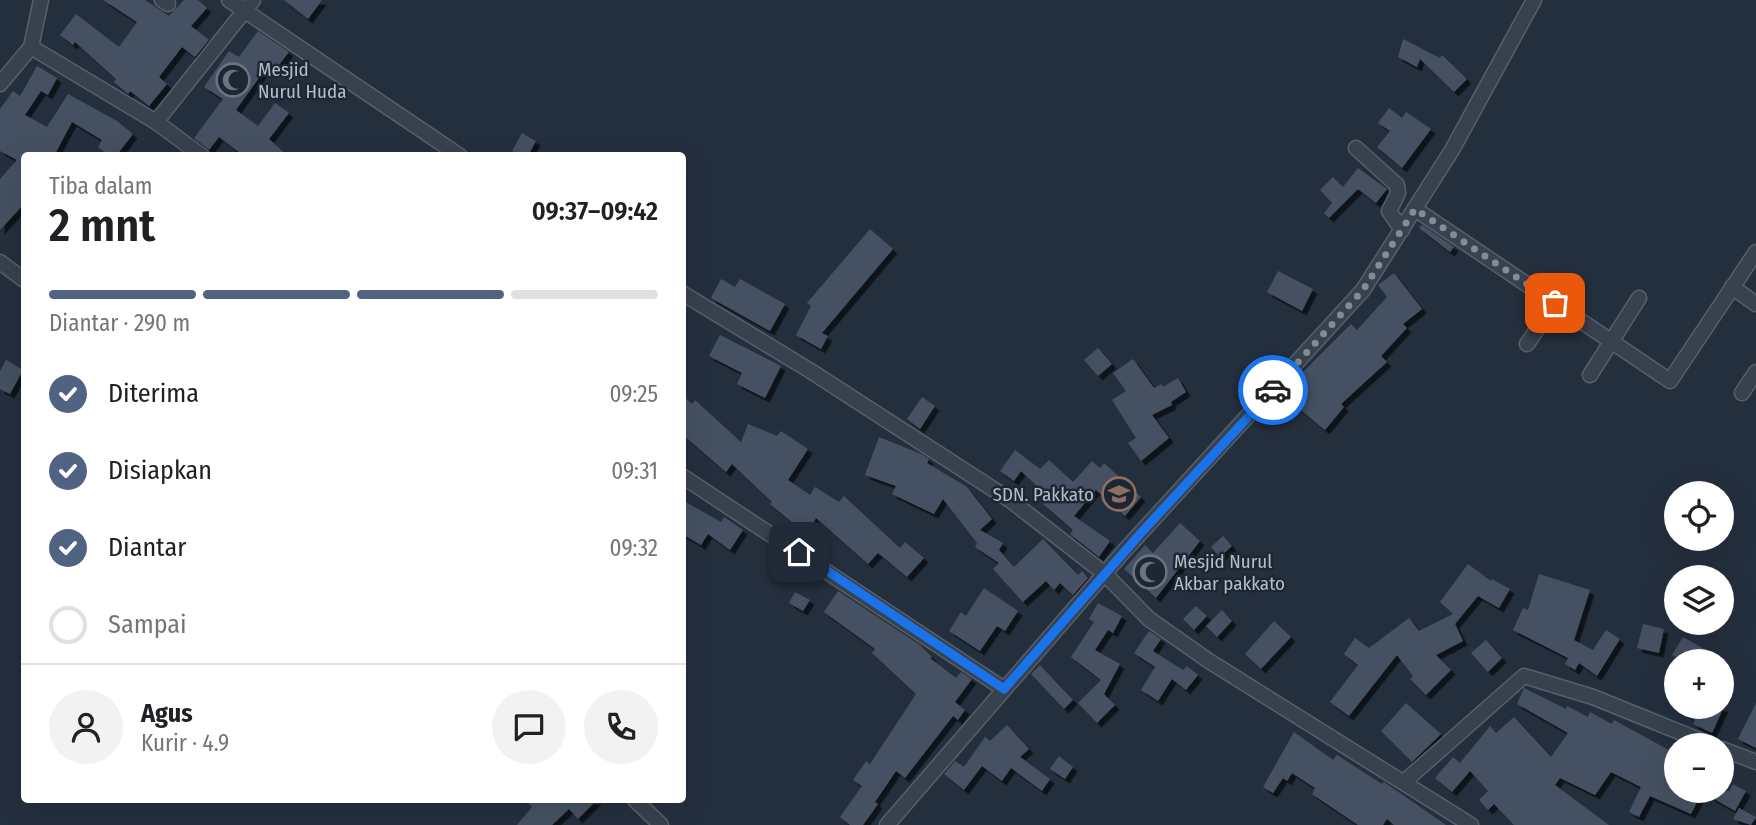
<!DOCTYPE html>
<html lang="id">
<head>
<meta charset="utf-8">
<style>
	body { margin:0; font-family:"Fira Sans Condensed",sans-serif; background:#f2f2f2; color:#202124; height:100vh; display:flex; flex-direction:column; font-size:26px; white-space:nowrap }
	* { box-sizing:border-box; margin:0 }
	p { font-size:23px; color:#757577 }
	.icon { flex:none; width:38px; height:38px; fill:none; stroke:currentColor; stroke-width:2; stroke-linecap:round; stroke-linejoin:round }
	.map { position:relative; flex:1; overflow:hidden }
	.panel { position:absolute; left:21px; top:152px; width:665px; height:651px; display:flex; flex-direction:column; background:#fff; border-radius:7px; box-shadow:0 7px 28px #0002 }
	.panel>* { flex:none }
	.controls { position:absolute; left:1664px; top:481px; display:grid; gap:14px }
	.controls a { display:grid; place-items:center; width:70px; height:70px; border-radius:50%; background:#fff; box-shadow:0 7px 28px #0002; font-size:35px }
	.pin { position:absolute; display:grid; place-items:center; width:60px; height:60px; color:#fff; margin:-30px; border-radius:14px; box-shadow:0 4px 10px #0006 }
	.courier { position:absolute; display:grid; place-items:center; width:70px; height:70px; margin:-35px; border:5px solid #1a73e8; border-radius:50%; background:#fff; color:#222; box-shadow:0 2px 9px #0007 }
	.summary em { font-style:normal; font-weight:600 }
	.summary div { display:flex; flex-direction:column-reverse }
	.summary { display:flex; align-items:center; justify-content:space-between; height:119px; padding:0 28px }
	h1 { font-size:46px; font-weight:600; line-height:52px }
	.bar { display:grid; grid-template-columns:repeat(4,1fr); gap:10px 7px; align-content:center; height:84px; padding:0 28px }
	.bar i { height:9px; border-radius:5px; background:#e0e0e0 }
	.bar .current { background:#506383 }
	.bar p { grid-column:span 4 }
	.line { display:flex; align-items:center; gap:18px; padding:0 28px; border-top:2px solid #e0e0e0 }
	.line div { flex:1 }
	.round { display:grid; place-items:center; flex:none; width:74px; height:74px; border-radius:37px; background:#f2f2f2 }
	ol { padding:0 28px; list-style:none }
	li { display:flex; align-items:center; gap:21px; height:77px }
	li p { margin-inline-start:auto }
	li .icon { padding:7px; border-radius:50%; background:#506383; color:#fff; stroke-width:4 }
	li:last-child { color:#757577 }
	li i { width:38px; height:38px; border:4px solid #e0e0e0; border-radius:50% }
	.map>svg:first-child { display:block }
	.building { fill:#455162; filter:url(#shadow) }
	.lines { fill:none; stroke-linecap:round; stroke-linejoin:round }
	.minor-casing { stroke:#565f6c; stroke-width:17 }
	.minor { stroke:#38414e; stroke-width:14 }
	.done { stroke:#828b98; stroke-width:7; stroke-dasharray:0 12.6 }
	.route { stroke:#1a73e8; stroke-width:9 }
	.labels { text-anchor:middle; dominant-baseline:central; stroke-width:5; stroke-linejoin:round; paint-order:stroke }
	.poi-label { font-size:19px; fill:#b4bcc9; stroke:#1d2633; text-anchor:start }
</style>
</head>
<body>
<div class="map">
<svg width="1756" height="825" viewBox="0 0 1756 825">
	<defs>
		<filter id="shadow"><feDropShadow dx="4.5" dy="4.5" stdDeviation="0" flood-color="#0009"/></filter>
	</defs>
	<rect width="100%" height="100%" fill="#242f3e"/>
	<g class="building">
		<path d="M103 0H145L169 16 184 0H198L207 8 191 26 209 40 195 57 182 47 159 77 167 84 149 106 130 91 128 94 114 82 116 79 75 42 73 45 60 35 76 14 119 47 137 22Z"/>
		<path d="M284 0H322L308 19Z"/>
		<path d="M258 31 289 52 275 70 268 65 236 110 258 126 275 103 289 113 269 139 288 156H244L219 137 209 150 194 138 223 99 204 87 229 51 239 57Z"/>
		<path d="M1403 39 1440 58 1442 55 1467 79 1454 92 1420 59 1417 67 1398 57Z"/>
		<path d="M37 66 57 78 48 95 41 91 25 115 47 127 68 94 117 121 133 134 116 156H109L98 147 102 140 72 122 54 156H24V204L0 230V179L17 160 0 151V109L13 91 20 96Z"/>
		<path d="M1389 108 1402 118 1406 112 1431 129 1402 168 1377 147 1390 131 1378 123Z"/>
		<path d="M522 133 536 141 528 156 512 151Z"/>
		<path d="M1358 168 1387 189 1376 203 1358 189 1329 218 1324 213 1332 203 1320 190 1333 177 1343 187Z"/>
		<path d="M1422 225 1454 247 1450 252 1419 228Z"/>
		<path d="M870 229 893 249 822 333 828 336 821 349 796 335 811 306 807 303Z"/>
		<path d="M1278 271 1313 289 1302 311 1267 292Z"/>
		<path d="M1394 273 1422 309 1403 324 1407 328 1381 356 1387 362 1341 404 1344 407 1325 430 1281 394 1351 324 1357 330 1387 297 1378 285Z"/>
		<path d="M721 279 735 287 740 279 785 304 770 331 711 298Z"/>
		<path d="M720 335 781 366 765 398 737 384 742 373 709 356Z"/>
		<path d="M1098 348 1112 364 1098 376 1084 360Z"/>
		<path d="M1133 359 1154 388 1162 384 1163 387 1178 378 1186 392 1171 402 1172 405 1152 415 1169 438 1141 461 1128 443 1136 438 1112 400 1126 391 1113 373Z"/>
		<path d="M6 360 23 370 10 394 0 389V371Z"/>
		<path d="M682 395 692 404 695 400 741 442 748 424 777 436 781 431 808 449 788 480 810 495 815 487 839 502 844 496 900 548 905 542 924 558 907 577 878 553 868 564 816 518 808 532 793 523 770 504 772 502 732 464 726 472 682 434Z"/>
		<path d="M922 397 935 406 920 429 907 419Z"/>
		<path d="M879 437 921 454 929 459 927 463 967 487 992 519 980 530 1003 543 999 550 1014 567 1043 539 1078 575 1082 571 1088 578 1073 595 1060 583 1054 590 1046 581 1023 602 993 569 999 563 975 547 977 543 943 499 934 514 892 494 896 486 865 475Z"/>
		<path d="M1015 450 1040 469 1049 460 1073 482 1092 461 1100 468 1104 463 1141 497 1125 516 1096 490 1074 516 1110 541 1099 557 1070 534 1073 530 1043 504 1048 497 1050 499 1021 471 1014 481 1000 471Z"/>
		<path d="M682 500 721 522 724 517 743 530 730 550 708 534 701 545 682 534Z"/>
		<path d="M1180 523 1200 541 1156 598 1124 569 1145 545 1153 553Z"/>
		<path d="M1223 536 1232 546 1220 557 1211 547Z"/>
		<path d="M1468 564 1491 581 1492 579 1510 589 1499 608 1478 596 1455 624 1463 641 1436 655 1451 670 1426 695 1410 679 1413 676 1397 655 1349 716 1330 702 1358 665 1344 654 1355 638 1369 648 1409 618 1419 631 1453 614 1440 602Z"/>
		<path d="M1539 574 1590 590 1574 640 1593 650 1606 630 1620 639 1597 676 1579 663 1575 670 1565 664 1568 658 1513 630 1523 608 1528 610Z"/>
		<path d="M984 588 1018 611 1005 631 997 626 980 651 949 631 961 612 966 616Z"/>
		<path d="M838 591 920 645 932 657 930 658 956 678 961 672 972 679 955 702 965 710 958 720 953 716 905 778 896 771 875 802 878 804 863 825H850L840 817 862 786 853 780 866 761 870 764 916 694 872 653 875 649 824 612Z"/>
		<path d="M795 592 810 600 803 611 789 603Z"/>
		<path d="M1098 603 1122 616 1113 633 1108 630 1095 650 1120 664 1104 694 1115 705 1097 723 1078 703 1101 680 1071 657 1094 622 1089 619Z"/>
		<path d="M1196 606 1207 616 1194 630 1183 619Z"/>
		<path d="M1222 610 1232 621 1217 637 1206 626Z"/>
		<path d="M1274 621 1291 637 1261 669 1245 654Z"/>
		<path d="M1643 624 1664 629 1659 653 1637 648Z"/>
		<path d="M1149 631 1161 639 1153 651 1183 670 1187 666 1198 675 1186 690 1172 679 1158 701 1141 690 1155 667 1134 653Z"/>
		<path d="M1683 637 1699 646 1724 662H1684L1672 655Z"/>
		<path d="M1486 640 1502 658 1488 672 1471 653Z"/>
		<path d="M1040 665 1073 700 1064 709 1031 674Z"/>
		<path d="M1524 688 1566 709 1567 706 1588 717 1590 712 1612 724 1614 720 1676 754V791H1729L1733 784 1746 791 1735 811 1702 792 1691 814 1650 796 1639 817 1629 812 1641 787 1611 772 1595 795 1560 778 1555 785 1609 825H1514L1494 804 1488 810 1479 800 1488 791 1470 771 1452 792 1435 778 1453 757 1460 763 1490 726 1496 733 1514 717 1551 757 1568 733 1517 704Z"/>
		<path d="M1406 703 1441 734 1412 762 1381 731Z"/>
		<path d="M1756 703V748L1738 739Z"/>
		<path d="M1676 707H1724L1712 733 1693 724 1695 720Z"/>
		<path d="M1007 725 1029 749 1020 757 1050 779 1042 791 1011 768 1002 781 982 766 964 790 944 774 955 761 964 767 985 737 990 741Z"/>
		<path d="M1294 732 1333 760 1337 755 1382 784 1384 782 1446 825H1394L1387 819 1383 825H1358L1312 794 1315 788 1292 773 1287 781 1283 778 1273 793 1263 787Z"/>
		<path d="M1059 756 1073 767 1065 779 1050 769Z"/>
		<path d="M525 800H597L578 819 569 809 552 825H517L532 807Z"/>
		<path d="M1739 808 1756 817 1751 825 1733 819Z"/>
	</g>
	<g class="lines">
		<defs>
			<g id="minor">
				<path d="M162 0 168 4"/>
				<path d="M229 0 460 156"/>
				<path d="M31 47 41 0"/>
				<path d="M0 84 31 47 156 122 202 156"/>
				<path d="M156 122 253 0"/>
				<path d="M1356 148 1397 185 1398 193 1389 211 1402 230"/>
				<path d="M1415 209 1670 381 1756 252"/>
				<path d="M0 262 24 280"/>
				<path d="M1732 287 1756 304"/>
				<path d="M682 293 809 370 1010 500 1105 574 1149 619 1209 661 1471 825"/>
				<path d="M1527 344 1555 303"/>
				<path d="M1590 375 1639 298"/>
				<path d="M1742 393 1756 372"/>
				<path d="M682 476 1004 689"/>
				<path d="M1722 749 1756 762"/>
				<path d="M1405 781 1524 676 1593 697 1714 746"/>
				<path d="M635 800 661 825"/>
				<path d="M887 825 1125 550 1363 290 1452 150 1534 0"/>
			</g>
		</defs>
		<use href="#minor" class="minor-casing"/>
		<use href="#minor" class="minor"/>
	</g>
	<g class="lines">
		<path class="done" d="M1273 390 1363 290 1415 209 1555 303"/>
		<path class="route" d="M799 552 1004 689 1141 533 1273 390"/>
	</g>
	<defs>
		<symbol id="mosque-ring" viewBox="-11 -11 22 22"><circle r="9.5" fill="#1d2633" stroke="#6b7280" stroke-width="1.5"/><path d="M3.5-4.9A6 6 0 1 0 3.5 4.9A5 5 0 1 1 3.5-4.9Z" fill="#6b7280"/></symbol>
		<symbol id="school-ring" viewBox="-11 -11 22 22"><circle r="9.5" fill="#1d2633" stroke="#8d6e63" stroke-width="1.5"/><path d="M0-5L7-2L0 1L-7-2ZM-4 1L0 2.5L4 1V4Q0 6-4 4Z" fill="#8d6e63"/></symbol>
	</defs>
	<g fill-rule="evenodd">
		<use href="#mosque-ring" x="214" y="61" width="38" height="38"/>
		<use href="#school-ring" x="1100" y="475" width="38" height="38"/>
		<use href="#mosque-ring" x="1131" y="553" width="38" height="38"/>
	</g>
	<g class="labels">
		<g class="poi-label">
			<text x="258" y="69">Mesjid<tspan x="258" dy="22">Nurul Huda</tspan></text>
			<text x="1094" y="494" text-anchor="end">SDN. Pakkato</text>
			<text x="1174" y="561">Mesjid Nurul<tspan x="1174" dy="22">Akbar pakkato</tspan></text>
		</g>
	</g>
</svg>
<div class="controls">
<a><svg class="icon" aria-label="locate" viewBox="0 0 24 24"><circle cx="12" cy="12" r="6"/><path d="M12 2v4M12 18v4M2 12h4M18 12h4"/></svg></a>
<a><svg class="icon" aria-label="layers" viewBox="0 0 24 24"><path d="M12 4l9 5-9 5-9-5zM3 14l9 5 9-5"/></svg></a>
<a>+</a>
<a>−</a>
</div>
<div class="pin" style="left:1555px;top:303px;background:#ea580c"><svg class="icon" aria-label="bag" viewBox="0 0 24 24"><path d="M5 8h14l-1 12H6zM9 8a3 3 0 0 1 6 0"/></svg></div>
<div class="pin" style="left:799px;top:552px;background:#1f2937"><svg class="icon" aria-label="home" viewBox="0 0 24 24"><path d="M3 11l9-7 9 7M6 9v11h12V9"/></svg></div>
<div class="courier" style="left:1273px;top:390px"><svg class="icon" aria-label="car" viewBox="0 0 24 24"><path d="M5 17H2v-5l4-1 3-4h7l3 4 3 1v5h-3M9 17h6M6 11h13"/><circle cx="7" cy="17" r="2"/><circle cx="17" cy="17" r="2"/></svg></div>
<section class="panel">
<div class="summary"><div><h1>2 mnt</h1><p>Tiba dalam</p></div><em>09:37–09:42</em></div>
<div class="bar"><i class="current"></i><i class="current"></i><i class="current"></i><i></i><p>Diantar · 290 m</p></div>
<ol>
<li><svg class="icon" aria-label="check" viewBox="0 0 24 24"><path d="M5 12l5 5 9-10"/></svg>Diterima<p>09:25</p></li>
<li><svg class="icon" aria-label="check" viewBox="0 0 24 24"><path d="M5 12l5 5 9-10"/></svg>Disiapkan<p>09:31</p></li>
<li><svg class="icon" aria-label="check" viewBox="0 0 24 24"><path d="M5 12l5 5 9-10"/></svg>Diantar<p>09:32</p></li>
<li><i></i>Sampai</li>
</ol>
<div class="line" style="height:126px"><a class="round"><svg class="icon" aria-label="person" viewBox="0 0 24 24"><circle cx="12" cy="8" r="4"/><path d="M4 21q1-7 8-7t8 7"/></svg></a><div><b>Agus</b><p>Kurir · 4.9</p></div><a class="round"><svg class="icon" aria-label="chat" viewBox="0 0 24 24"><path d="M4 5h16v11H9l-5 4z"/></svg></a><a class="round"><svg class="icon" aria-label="phone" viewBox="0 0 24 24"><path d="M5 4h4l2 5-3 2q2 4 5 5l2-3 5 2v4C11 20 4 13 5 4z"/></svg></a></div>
</section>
</div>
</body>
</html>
